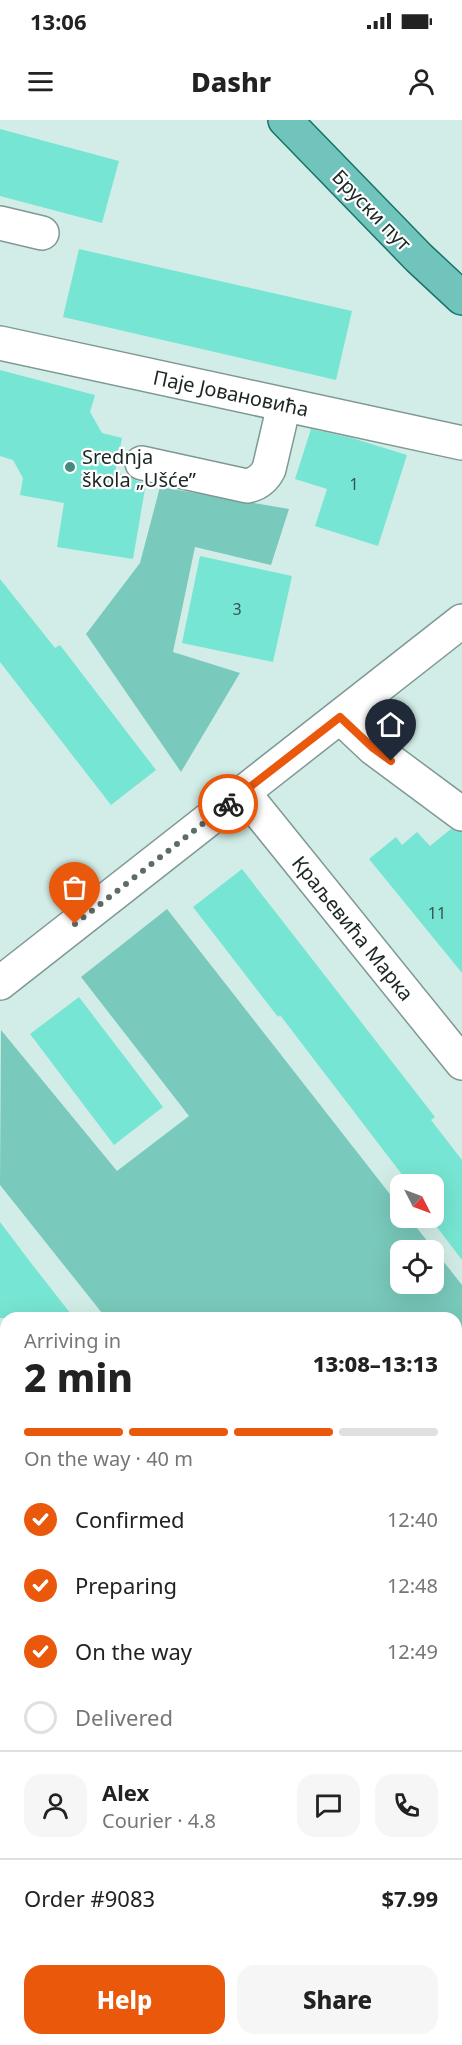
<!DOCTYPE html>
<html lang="en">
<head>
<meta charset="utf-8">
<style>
	body { margin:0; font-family:"Noto Sans",sans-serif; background:#f6f6f6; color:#222; height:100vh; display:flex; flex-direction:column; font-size:22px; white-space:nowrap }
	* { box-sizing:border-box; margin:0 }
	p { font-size:20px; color:#767676 }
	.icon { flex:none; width:33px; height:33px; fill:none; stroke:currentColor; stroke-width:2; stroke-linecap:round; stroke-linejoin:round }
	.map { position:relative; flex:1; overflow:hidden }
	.side { position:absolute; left:0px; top:1192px; width:462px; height:734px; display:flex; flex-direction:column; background:#fff; border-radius:18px 18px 0 0; box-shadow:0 6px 24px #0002 }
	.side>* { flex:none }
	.needle { width:39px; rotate:132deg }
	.buttons { position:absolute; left:390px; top:1054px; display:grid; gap:12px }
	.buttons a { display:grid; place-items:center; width:54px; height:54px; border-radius:12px; background:#fff; box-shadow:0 6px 24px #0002; font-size:30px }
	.pin { position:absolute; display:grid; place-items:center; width:51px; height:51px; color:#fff; margin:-62px -26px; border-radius:50% 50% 50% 0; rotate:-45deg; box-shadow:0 0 6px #0007 }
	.pin .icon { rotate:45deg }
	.courier { position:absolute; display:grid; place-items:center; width:60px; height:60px; margin:-30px; border:4px solid #ea580c; border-radius:50%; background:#fff; color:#222; box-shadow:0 2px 8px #0007 }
	.summary em { font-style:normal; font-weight:800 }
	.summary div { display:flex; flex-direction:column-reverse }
	.summary { display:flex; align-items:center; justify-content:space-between; height:102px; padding:0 24px }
	h1 { font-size:39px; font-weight:800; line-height:45px }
	.bar { display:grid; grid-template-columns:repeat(4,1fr); gap:9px 6px; align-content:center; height:72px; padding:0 24px }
	.bar i { height:8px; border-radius:4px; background:#e0e0e0 }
	.bar .active { background:#ea580c }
	.bar p { grid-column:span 4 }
	.line { display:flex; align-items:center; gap:15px; padding:0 24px; border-top:2px solid #e0e0e0 }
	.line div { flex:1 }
	.round { display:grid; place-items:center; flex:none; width:63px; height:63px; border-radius:18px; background:#f6f6f6 }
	ol { padding:0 24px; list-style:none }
	li { display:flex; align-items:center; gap:18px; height:66px }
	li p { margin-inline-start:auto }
	li .icon { padding:6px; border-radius:50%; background:#ea580c; color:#fff; stroke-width:4 }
	li:last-child { color:#767676 }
	li i { width:33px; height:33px; border:3px solid #e0e0e0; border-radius:50% }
	.action { display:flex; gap:12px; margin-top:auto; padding:12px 24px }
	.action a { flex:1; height:69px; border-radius:18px; background:#ea580c; color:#fff; font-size:24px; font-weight:800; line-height:69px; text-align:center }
	.action a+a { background:#f6f6f6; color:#222 }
	.status { display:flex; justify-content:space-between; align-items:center; height:42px; padding:0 30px; background:#fff; direction:ltr }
	.status svg { height:16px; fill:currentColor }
	header { display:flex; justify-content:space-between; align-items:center; height:78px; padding:0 24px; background:#fff; font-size:27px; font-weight:800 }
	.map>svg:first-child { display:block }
	.green { fill:#79cabc; fill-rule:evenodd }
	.building { fill:#77e5d3 }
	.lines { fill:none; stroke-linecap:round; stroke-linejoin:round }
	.minor-casing { stroke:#7f9893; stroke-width:36 }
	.major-casing { stroke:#167468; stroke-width:36 }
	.minor { stroke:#fff; stroke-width:33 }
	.major { stroke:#71c4bb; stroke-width:33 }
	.done { stroke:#5c6c68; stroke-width:6; stroke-dasharray:0 10.8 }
	.route { stroke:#ea580c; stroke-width:8 }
	.poi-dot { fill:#468a7f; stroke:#fff; stroke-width:2 }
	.labels { text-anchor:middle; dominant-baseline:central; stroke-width:4.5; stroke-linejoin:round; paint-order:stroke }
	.number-label { font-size:16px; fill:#335650 }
	.street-label { font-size:20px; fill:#1c2724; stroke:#fff }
	.poi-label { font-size:20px; fill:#1c2724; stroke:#fff; text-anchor:start }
</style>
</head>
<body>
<div class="status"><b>13:06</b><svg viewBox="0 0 49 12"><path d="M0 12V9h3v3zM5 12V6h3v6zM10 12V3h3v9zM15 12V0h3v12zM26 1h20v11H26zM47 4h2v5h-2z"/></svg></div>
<header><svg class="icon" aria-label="menu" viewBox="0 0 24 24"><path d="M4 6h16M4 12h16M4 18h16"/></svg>Dashr<svg class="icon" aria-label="person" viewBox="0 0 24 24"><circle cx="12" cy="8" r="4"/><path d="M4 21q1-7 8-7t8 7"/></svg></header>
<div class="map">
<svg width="462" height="1925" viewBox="0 0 462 1925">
	<rect width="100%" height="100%" fill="#d2ede7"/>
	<g class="green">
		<path d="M160 367 289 389 271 445 195 427 173 532 240 553 181 652 86 514 140 443Z"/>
		<path d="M167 789 400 1087V1098H409L462 1165V1335L456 1327V1198H106L0 1065 1 910 117 1051 189 996 81 857ZM400 1131H434V1164H400Z"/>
		<path d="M0 1233 6 1241V1380L0 1372Z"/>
		<path d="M462 1541V1649L456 1641V1546Z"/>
		<path d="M456 1796 462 1803V1925L456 1913Z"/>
	</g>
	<g class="building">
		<path d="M0 9 119 41 102 103 0 76Z"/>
		<path d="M79 129 352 191 336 260 63 197Z"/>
		<path d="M0 250 95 275 90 292 102 313 122 318 115 353 128 355 137 361 146 363 133 439 57 427 64 383 20 375 23 358 13 340 0 336Z"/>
		<path d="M311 309 352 318 407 335 378 426 315 406 327 369 295 359Z"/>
		<path d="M200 436 292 456 273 542 182 523Z"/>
		<path d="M0 459 55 528 60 525 156 650 111 685 0 542Z"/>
		<path d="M451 709 462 712V853L369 739 396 717 402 725 417 712 430 726Z"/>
		<path d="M242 749 435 997 431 1000 462 1040V1140L430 1098H434V1065H410L280 895 278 897 193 787Z"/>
		<path d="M79 877 163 987 114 1025 30 914Z"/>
		<path d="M0 1102 31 1143 74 1198H0Z"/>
	</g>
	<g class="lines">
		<defs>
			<g id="minor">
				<path d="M0 103 42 113"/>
				<path d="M0 223 462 323"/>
				<path d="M142 343 247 366C257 364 264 359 269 349L284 285"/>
				<path d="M340 597 373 628 462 694"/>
				<path d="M243 672 462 943"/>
				<path d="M0 863 462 501"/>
				<path d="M456 1510 462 1505"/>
				<path d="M0 1888 6 1883"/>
			</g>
			<g id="major">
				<path d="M285 0 419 138 462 178"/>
				<path d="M0 1449 6 1456"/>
				<path d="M0 1509 6 1516"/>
				<path d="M323 1920 327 1925"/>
				<path d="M375 1920 379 1925"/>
			</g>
		</defs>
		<use href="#minor" class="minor-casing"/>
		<use href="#major" class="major-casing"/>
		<use href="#minor" class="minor"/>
		<use href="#major" class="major"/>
	</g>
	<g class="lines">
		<path class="done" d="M75 804 228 684"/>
		<path class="route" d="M228 684 340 597 373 628 391 641"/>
	</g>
	<circle class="poi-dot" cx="70" cy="347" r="6"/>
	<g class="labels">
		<g class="number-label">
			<text x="354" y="364">1</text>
			<text x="237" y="489">3</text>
			<text x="437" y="793">11</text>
		</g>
		<g class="street-label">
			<text transform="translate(372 90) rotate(46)">Бруски пут</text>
			<text transform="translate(231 273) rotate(12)">Паје Јовановића</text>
			<text transform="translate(353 808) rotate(51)">Краљевића Марка</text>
		</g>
		<g class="poi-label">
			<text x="82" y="336">Srednja<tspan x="82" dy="23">škola „Ušće”</tspan></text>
		</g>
	</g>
</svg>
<div class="buttons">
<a><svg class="needle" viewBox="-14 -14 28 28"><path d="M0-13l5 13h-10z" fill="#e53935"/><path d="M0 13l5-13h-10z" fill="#767676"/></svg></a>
<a><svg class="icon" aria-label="locate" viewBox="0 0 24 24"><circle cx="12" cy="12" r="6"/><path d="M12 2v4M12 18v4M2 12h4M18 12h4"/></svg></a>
</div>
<div class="pin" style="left:75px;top:804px;background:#ea580c"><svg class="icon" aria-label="bag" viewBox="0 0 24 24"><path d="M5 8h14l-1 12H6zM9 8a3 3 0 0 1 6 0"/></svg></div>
<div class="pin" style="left:391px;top:641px;background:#1f2937"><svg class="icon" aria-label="home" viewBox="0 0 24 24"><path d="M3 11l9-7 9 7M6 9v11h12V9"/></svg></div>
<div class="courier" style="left:228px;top:684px"><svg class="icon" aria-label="bike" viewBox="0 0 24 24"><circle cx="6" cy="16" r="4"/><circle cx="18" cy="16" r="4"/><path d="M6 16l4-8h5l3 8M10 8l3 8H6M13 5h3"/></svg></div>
<section class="side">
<div class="summary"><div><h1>2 min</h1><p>Arriving in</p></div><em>13:08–13:13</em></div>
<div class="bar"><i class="active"></i><i class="active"></i><i class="active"></i><i></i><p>On the way · 40 m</p></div>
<ol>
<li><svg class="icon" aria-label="check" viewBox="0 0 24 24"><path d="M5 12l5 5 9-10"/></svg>Confirmed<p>12:40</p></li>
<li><svg class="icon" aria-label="check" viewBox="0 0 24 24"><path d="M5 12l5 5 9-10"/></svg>Preparing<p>12:48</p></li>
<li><svg class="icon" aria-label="check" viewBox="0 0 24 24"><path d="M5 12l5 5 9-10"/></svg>On the way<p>12:49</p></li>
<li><i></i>Delivered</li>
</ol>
<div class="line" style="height:108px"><a class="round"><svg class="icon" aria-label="person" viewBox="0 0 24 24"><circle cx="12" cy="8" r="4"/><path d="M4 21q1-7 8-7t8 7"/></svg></a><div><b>Alex</b><p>Courier · 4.8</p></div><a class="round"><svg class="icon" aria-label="chat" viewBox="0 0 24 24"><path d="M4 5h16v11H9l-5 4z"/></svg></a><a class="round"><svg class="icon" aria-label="phone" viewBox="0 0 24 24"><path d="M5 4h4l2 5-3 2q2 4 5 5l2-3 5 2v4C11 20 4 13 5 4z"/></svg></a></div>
<div class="line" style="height:78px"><div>Order #9083</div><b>$7.99</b></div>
<div class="action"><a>Help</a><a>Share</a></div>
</section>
</div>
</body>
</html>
